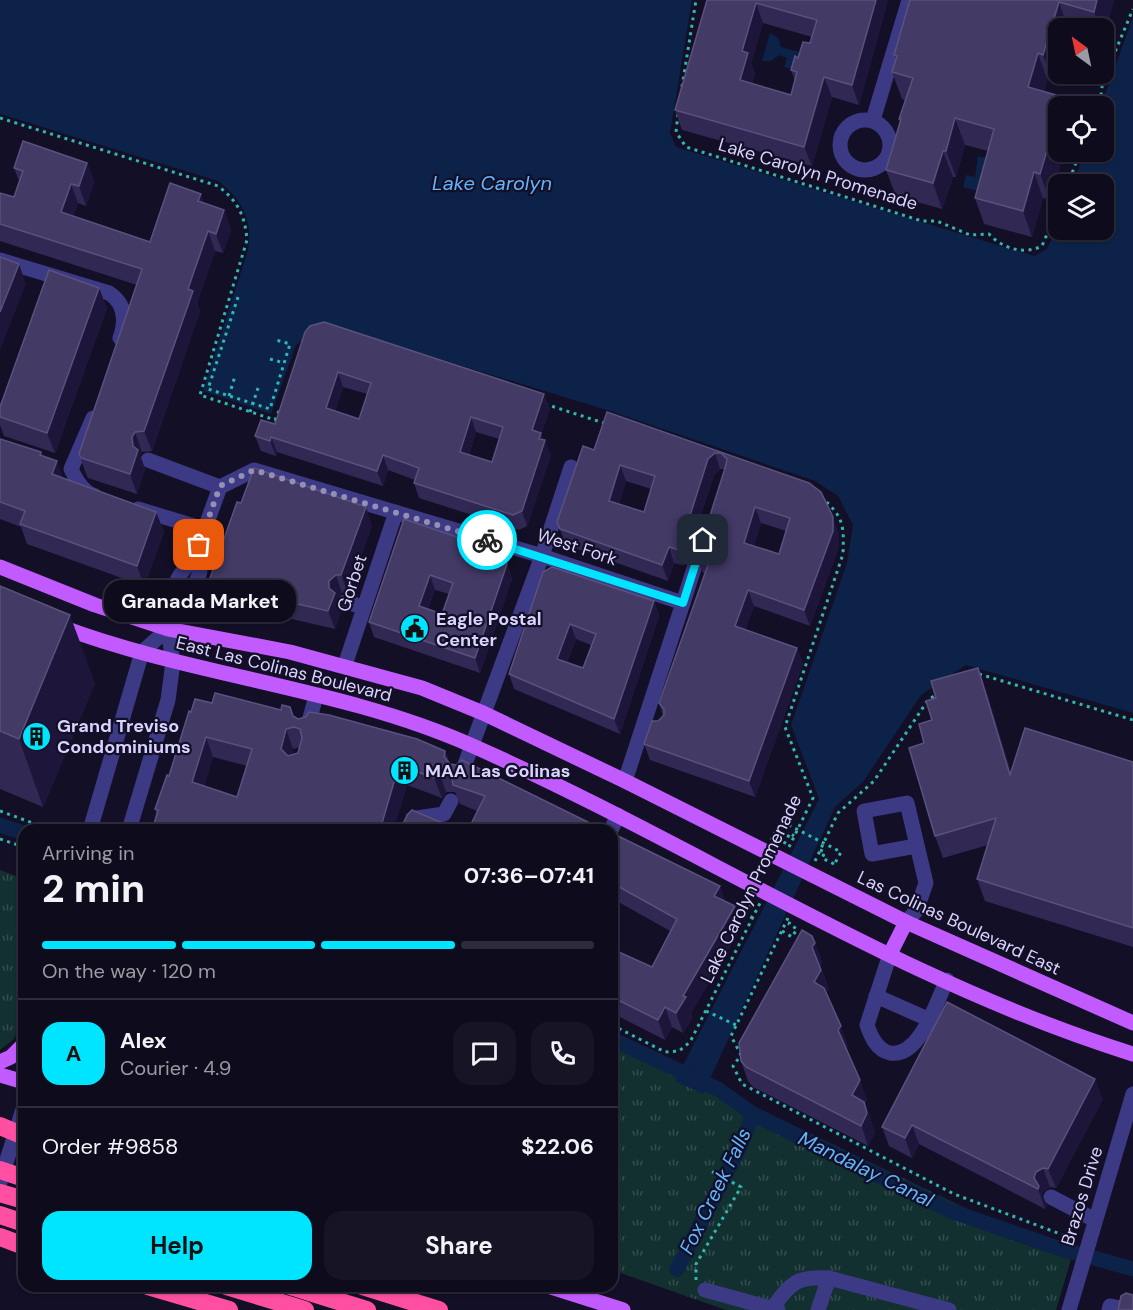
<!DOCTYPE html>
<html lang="en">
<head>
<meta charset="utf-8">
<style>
	body { margin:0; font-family:"DM Sans",sans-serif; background:#171425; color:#f1f3f6; height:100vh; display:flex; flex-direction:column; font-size:22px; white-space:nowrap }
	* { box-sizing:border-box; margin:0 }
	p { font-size:20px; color:#9b9ba3 }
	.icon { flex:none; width:33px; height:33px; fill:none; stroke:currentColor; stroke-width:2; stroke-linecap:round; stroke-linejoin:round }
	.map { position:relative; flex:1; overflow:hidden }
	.drawer { position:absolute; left:18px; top:824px; width:600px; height:468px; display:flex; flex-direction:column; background:#0e0b1c; border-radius:18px; box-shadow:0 2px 4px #0004,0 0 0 2px #2e2b3b }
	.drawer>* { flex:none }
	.needle { width:39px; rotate:327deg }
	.buttons { position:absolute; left:1048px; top:18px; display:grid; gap:12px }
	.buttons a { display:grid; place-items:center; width:66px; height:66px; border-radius:12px; background:#0e0b1c; box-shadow:0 2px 4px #0004,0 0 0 2px #2e2b3b; font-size:30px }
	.pin { position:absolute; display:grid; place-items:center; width:51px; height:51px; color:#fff; margin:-26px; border-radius:12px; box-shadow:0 3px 9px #0006 }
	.courier { position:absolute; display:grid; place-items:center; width:60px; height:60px; margin:-30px; border:4px solid #00e5ff; border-radius:50%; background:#fff; color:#222; box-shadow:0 2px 8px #0007 }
	.bubble { position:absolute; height:42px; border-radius:18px; background:#0e0b1c; box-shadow:0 2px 4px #0004,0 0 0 2px #2e2b3b; font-size:20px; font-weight:700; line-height:42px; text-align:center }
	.summary em { font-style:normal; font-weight:700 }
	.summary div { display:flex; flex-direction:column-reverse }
	.summary { display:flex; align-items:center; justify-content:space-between; height:102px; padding:0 24px }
	h1 { font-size:39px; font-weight:700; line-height:45px }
	.bar { display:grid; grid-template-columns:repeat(4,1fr); gap:9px 6px; align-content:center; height:72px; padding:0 24px }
	.bar i { height:8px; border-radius:4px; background:#2e2b3b }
	.bar .on { background:#00e5ff }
	.bar p { grid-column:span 4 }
	.line { display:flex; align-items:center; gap:15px; padding:0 24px; border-top:2px solid #2e2b3b }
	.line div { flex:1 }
	.round { display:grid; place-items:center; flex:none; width:63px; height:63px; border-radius:18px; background:#171425 }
	.action { display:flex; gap:12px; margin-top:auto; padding:12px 24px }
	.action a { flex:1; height:69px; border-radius:18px; background:#00e5ff; color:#111; font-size:24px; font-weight:700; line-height:69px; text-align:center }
	.action a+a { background:#171425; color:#f1f3f6 }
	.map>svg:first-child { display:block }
	.grass { fill:url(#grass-tufts) }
	.water { fill:#0c2248 }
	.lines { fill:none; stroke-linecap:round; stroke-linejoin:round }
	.canal { stroke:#0c2248; stroke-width:15 }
	.path { stroke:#2fb8b0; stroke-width:3; stroke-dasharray:3 4.5; stroke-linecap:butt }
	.minor { stroke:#3d3a85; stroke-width:15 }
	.major { stroke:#c25bff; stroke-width:15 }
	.highway { stroke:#ff4fa3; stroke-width:18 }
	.wall { fill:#312854; fill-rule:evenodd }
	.shaded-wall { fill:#1d163a }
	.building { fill:#433a66; stroke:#5a527e; stroke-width:1.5; fill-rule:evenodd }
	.done { stroke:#948fb3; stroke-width:6; stroke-dasharray:0 10.8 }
	.route { stroke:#00e5ff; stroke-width:8 }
	.labels { text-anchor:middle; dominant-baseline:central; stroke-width:4.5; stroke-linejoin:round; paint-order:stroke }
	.street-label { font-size:18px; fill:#d9d4ff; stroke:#130f26 }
	.poi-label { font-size:18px; font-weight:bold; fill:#d9d4ff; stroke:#130f26; text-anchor:start }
	.water-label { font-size:20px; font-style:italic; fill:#62b6ff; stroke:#130f26 }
</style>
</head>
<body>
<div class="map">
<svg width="1133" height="1310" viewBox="0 0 1133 1310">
	<defs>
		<pattern id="grass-tufts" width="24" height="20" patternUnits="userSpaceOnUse" patternTransform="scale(1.5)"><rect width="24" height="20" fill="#12302f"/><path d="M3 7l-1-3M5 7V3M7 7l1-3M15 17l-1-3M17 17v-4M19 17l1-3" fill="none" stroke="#344d4e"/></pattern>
	</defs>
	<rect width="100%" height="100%" fill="#130f26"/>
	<g class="grass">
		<path d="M0 870 24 879V1016L14 1039 0 1050Z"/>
		<path d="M612 1038 1071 1259 1056 1310H726L612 1270Z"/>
	</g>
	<g class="water">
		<path d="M0 0H692L670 133 676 147 1034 256 1047 249 1059 223V230H1104V184H1073L1085 152H1104V106H1101L1133 17V713L966 665 921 695 863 782 835 807 703 1094 675 1081 819 799 791 725 847 563 853 525 838 496 815 481 613 412 326 324 296 345 271 414 203 391 248 250C253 219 242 200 218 181L0 114Z"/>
		<path d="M770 33 778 38 781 47 803 53 798 71 784 67 787 58 779 55 771 61H762Z"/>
		<path d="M978 156 990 159 981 192 963 187 966 175 975 177Z"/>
	</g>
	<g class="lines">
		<g class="canal">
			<path d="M0 825 24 833"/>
			<path d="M612 1039 718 1089 753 1114 951 1211 1055 1247 1133 1269"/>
			<path d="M677 1269 740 1147 753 1114"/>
		</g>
		<g class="path">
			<path d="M1104 61 1115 52 1133 9"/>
			<path d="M682 87 696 0"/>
			<path d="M1090 106 1101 95 1104 71"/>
			<path d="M678 114 676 132 686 147 922 221H937L970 235 989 234C1003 249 1024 255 1042 246L1059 206"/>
			<path d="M0 118 218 186C238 201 245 216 247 240L200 395 275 420 280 409"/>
			<path d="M1063 184 1071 176 1080 152"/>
			<path d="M1059 189V199"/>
			<path d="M238 297 208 389 270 409 290 344 276 340"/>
			<path d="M270 359 284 363"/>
			<path d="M229 396 235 376"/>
			<path d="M545 404 607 424"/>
			<path d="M250 412 258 388"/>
			<path d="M979 674 1133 720"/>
			<path d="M0 811 52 830"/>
			<path d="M0 839 24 847"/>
			<path d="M771 840 781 821 841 852 834 865"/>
			<path d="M784 844 790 833 794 836"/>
			<path d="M789 847 813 798 785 727 843 554C844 526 844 517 822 498"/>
			<path d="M820 850 825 852 822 858 834 864"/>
			<path d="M815 861 838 813 874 781 928 700 937 694"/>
			<path d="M753 918 740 911 745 902 753 907 755 904"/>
			<path d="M788 918 731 1036 741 1055 733 1066 742 1084 954 1194 1071 1238"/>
			<path d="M782 931 792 937 797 929 789 924 790 921"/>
			<path d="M706 1011 736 1025"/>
			<path d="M612 1025 665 1052 679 1051 690 1042 760 903"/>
			<path d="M696 1280V1264L741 1187 711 1171"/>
		</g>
		<g class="minor">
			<circle cx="865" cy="145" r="25"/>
			<path d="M873 120 909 0"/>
			<path d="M0 260 109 293C126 304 126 321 120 338"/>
			<path d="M93 418 71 469C77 481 82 491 95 496"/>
			<path d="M148 460 220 487"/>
			<path d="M138 509 204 529"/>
			<path d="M345 602 364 607"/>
			<path d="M683 603 703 540"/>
			<path d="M176 607 169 600C175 585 179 571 193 561L220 487 254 470 542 556 683 603 625 781"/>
			<path d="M176 607 187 604 200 572 193 561"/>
			<path d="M345 665 396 512"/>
			<path d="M307 729 316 696"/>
			<path d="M461 775 542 556 571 467"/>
			<path d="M90 830 142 652 168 629 176 607"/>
			<path d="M129 830 168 700 173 662 168 629"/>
			<path d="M405 830 417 818 444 814 451 801"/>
			<path d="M611 830 618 815"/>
			<path d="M906 922 916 911 926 883 907 803 864 811 872 854 916 846"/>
			<path d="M890 954 867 1025C871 1037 877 1050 890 1053 920 1058 936 1002 947 980"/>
			<path d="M876 996 928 1019"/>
			<path d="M0 1182 24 1106"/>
			<path d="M1051 1197 1095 1220"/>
			<path d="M705 1290 778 1310"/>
			<path d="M771 1310C791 1283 795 1276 829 1278"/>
			<path d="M818 1310 829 1278 949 1310"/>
			<path d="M1069 1310 1133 1094"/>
			<path d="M1109 1310 1110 1306 1131 1310"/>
		</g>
		<g class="major">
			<path d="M0 567 95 605 168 629 290 652 422 688 483 713 625 781 906 922 1133 1023"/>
			<path d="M59 626C194 677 341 687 473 746 694 844 901 982 1133 1054"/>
			<path d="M890 954 906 922"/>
			<path d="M0 1062 11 1057 24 1044"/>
			<path d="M0 1075 24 1082"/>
			<path d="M548 1286 623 1310"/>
		</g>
		<g class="highway">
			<path d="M0 1126 24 1136"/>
			<path d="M0 1170 24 1178"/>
			<path d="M0 1193 24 1200"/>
			<path d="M0 1215 24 1223"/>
			<path d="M0 1237 24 1246"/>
			<path d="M148 1286 229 1310"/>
			<path d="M226 1286 305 1310"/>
			<path d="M290 1286 367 1310"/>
			<path d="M362 1286 439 1310"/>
		</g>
	</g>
	<g class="wall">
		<path d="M707 0H888L859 105 832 97 812 166 682 130 675 110ZM763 23 812 37 810 43 798 58 791 70 795 81 791 95 752 84 755 73 751 63Z"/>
		<path d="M910 0H1114L1104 36V28H1059V60L1053 81 1047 79 1044 92 1063 97 1066 106H1059V152H1064L1050 200 1043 198 1032 237 984 224 975 198 988 151 965 145 956 177H953L942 209 896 196 886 170 900 122 899 119 905 100 902 99 892 72 896 59 894 55Z"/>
		<path d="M87 163 94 182 86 206 78 203 73 217 150 242 204 203 224 210 231 230 223 253 215 251 197 303 200 311 152 451 142 452 140 455 145 469 137 494 88 478 86 474 79 454 137 285 0 241V193L14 197 19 181 14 168Z"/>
		<path d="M99 288 107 308 55 453 4 436 0 425V407Z"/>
		<path d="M305 332 550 409 541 434 551 455 527 526 519 530 419 498 414 483 415 480 388 470 383 486 277 452 276 456 261 451 255 436 275 424ZM343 387 367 394 359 419 335 411ZM476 432 499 439 492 462 469 455Z"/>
		<path d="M607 412 809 483 839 533V547L810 626 754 606 745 630 797 648 803 664 755 797 650 760 644 744 658 721 663 716 659 703 705 574 703 573 697 557 725 469H720L714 475 684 566 674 563 668 581 566 545 557 522 594 450ZM626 481 651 489 644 512 619 504ZM761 523 786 531 779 554 754 546Z"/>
		<path d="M0 439 41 452 42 456 63 478 156 512 164 532 144 586 27 544 21 527 0 519Z"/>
		<path d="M404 519 507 564 512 579 480 673 374 637 369 622ZM435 590 449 594 442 614 428 609Z"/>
		<path d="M372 525 348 593H342L337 598 341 611 335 629 214 601 208 584Z"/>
		<path d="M552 567 654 601 659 616 620 734 514 689 509 674ZM576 639 591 645 583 668 567 662Z"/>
		<path d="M0 586 95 683 43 807 0 789Z"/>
		<path d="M978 668 986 690 1011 772 1133 762V947L985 901 977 879 988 845 943 858 935 836 924 743 932 720 936 698Z"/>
		<path d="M212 703 281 710 298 719 445 751 450 764 604 830 477 811 460 804 455 792H446L442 798 407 785 393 830H156L154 824 157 815 155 809 169 776 191 712ZM300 747 298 753 292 755 293 749ZM213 757 247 766 237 797 204 786Z"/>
		<path d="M612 833 725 901 735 906 742 926 691 1013 693 1017 683 1033 672 1027 665 1040 612 1013V949L652 967 670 931 615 900 612 906Z"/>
		<path d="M815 943 822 962 820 966 829 989 826 993 848 1046 846 1049 867 1100 865 1104 875 1132 868 1146 753 1087 748 1081 741 1061Z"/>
		<path d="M1103 1099 1056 1188 1050 1187 1043 1192 1042 1194 1047 1206 1045 1209 919 1144 912 1158 889 1146 882 1127Z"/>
	</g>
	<g class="shaded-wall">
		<path d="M876 0H888L859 105 852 85Z"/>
		<path d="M1097 0H1114L1104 36V28H1100L1094 12Z"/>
		<path d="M1059 2 1068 28H1059V60L1053 81 1043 55Z"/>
		<path d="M756 3 763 23 751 63 755 73 747 100 740 80 742 51Z"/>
		<path d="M1038 53 1047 79 1038 113 1028 87Z"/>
		<path d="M824 77 832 97 812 166 804 147Z"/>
		<path d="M1063 97 1066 106H1060Z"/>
		<path d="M1059 110V152H1064L1050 200 1040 174Z"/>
		<path d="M955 118 965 145 956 177 946 151Z"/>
		<path d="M943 151 953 177 942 209 933 183Z"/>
		<path d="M87 163 94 182 86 206 79 186Z"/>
		<path d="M1034 172 1043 198 1032 237 1023 211Z"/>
		<path d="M71 184 78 203 68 232 61 212Z"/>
		<path d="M201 194 208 213 198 201Z"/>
		<path d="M224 210 231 230 223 253 216 234Z"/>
		<path d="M208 231 215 251 197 303 200 311 152 451 144 431 188 289Z"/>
		<path d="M19 264 26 284 0 350V312Z"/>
		<path d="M99 288 107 308 55 453 47 433Z"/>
		<path d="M338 372 343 387 331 423 326 408Z"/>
		<path d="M544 394 550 409 541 434 544 442 545 440 551 455 527 526 522 511 532 430Z"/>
		<path d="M471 417 476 432 465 467 460 452Z"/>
		<path d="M135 432 142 452 140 455 145 469 137 494 130 474 133 446 132 437Z"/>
		<path d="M271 437 277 452 276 456 270 441Z"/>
		<path d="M715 453 720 469 714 475 684 566 679 550 708 459Z"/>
		<path d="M383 455 388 470 383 486 377 471Z"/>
		<path d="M57 461 64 481 52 474Z"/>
		<path d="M620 465 626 481 615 517 609 501Z"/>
		<path d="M366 507 372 525 348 593 341 575Z"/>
		<path d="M755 507 761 523 750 559 744 543Z"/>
		<path d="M156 512 164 532 144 586 137 566Z"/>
		<path d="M833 517 839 533V547L810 626 804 610Z"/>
		<path d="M669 547 674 563 668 581 662 565Z"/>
		<path d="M507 564 512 579 480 673 475 658Z"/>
		<path d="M336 575 342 593 337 598 341 611 335 629 328 611 329 581Z"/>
		<path d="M430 575 435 590 424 621 419 606Z"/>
		<path d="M748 590 754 606 740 642 735 626Z"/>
		<path d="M654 601 659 616 620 734 614 719Z"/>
		<path d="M70 615 95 683 43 807 19 739Z"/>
		<path d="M570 624 576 639 562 673 557 659Z"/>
		<path d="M797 648 803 664 755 797 749 781Z"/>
		<path d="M978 668 986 690 1018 797 1010 775Z"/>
		<path d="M286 729 293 749 289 769 281 749Z"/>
		<path d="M206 737 213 757 200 802 192 782Z"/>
		<path d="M399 765 407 785 393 830H380Z"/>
		<path d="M439 773 446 792 442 798 434 778Z"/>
		<path d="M720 886 727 906 714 896Z"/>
		<path d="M612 893 615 900 612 906Z"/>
		<path d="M735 906 742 926 691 1013 693 1017 683 1033 676 1013 683 996Z"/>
		<path d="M815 943 822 962 819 967 812 947Z"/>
		<path d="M821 970 829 989 821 1002 814 982Z"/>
		<path d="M665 1007 672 1027 665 1040 658 1020Z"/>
		<path d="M841 1026 848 1046 845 1050 838 1030Z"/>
		<path d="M1095 1079 1103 1099 1056 1188 1048 1169Z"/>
		<path d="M860 1080 867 1100 865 1104 875 1132 868 1146 852 1095Z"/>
		<path d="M912 1125 919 1144 912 1158 905 1138Z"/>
		<path d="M1043 1168 1050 1187 1043 1192 1042 1194 1047 1206 1045 1209 1034 1178 1036 1172Z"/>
	</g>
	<g class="building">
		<path d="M707 0H876L852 85 824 77 804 147 675 110ZM756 3 817 20 810 43 803 42 798 58 795 56 791 70 797 72 791 95 740 80 748 53 742 51Z"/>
		<path d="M910 0H1097L1094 12 1059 2 1043 55 1038 53 1028 87 1063 97 1060 106H1059V110L1040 174 1034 172 1023 211 975 198 994 129 955 118 946 151H943L933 183 886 170 901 119H899L913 78 892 72 897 56 894 55Z"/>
		<path d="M23 141 87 163 79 186 71 184 61 212 150 242 170 183 201 194 198 201 224 210 216 234 208 231 188 289 193 291 144 431 135 432 132 437 133 446 138 450 130 474 81 458 79 454 142 269 0 224V193L14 197 23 171 14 168Z"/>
		<path d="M0 257 19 264 0 312Z"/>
		<path d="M49 270 99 288 47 433 0 417V407Z"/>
		<path d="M324 322 544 394 532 430 541 433 539 439 545 440 522 511 513 515 414 483 419 468 383 455 377 471 271 437 270 441 255 436 261 420 275 424 305 332 310 326ZM338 372 371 383 359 419 326 408ZM471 417 503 427 492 462 460 452Z"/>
		<path d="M607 412 809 483 821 492 833 517V531L804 610 748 590 735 626 797 648 749 781 644 744 652 721H658L664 715V709L659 703 709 562 697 557 726 465 727 459 721 453H715L708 459 679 550 669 547 662 565 560 529 557 522 583 446 594 450ZM620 465 655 476 644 512 609 501ZM755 507 790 518 779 554 744 543Z"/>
		<path d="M0 439 41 452 40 455 57 461 52 474 156 512 137 566 20 524 25 511 0 502Z"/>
		<path d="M254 468 366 507 341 575H336L329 581V588L335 593 328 611 208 584 237 502 241 503Z"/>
		<path d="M404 519 501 552 507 564 475 658 369 622ZM430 575 453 583 442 614 419 606Z"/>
		<path d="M552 567 654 601 614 719 509 674 543 572ZM570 624 596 634 583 668 557 659Z"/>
		<path d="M0 586 70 615 19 739 0 731Z"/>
		<path d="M978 668 1010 775 1025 728 1133 762V928L977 879 996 818 935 836 909 748 924 743 919 724 932 720 926 701 936 698 931 681Z"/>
		<path d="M215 693 281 710 282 705 290 707 293 716 298 719 306 717 309 712 329 715 417 739 445 751 444 757 450 764 456 765 462 760 604 830H468L485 796 453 785 452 777 448 772 439 773 434 778 399 765 380 830H186L175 826V830H173L154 824 158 810 155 809 167 775 169 776 189 711 191 712 195 699 212 703ZM294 727 300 729 302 738 298 753 288 756 281 749 286 729ZM206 737 252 749 237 797 192 782Z"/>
		<path d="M412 810 459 830H401L407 815Z"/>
		<path d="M612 833 720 886 714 896 735 906 683 996 686 997 676 1013 665 1007 658 1020 612 997V949L652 967 677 919 612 883Z"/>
		<path d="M802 930 812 936 815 943 812 947 821 970 814 982 824 988 841 1026 838 1030 860 1080 852 1095 864 1102 867 1113 861 1126 746 1067 741 1061 739 1043Z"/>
		<path d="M947 1002 1095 1079 1048 1169 1043 1168 1036 1172 1034 1178 1039 1186 1038 1189 912 1125 905 1138 882 1127Z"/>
		<path d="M1126 1293 1133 1295V1310H1118L1121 1296Z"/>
	</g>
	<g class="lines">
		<path class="done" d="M199 545 220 486 254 470 487 540"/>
		<path class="route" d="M487 540 683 603 703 540"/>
	</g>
	<defs>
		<symbol id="civic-disc" viewBox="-11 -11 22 22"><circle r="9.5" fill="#00e5ff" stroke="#130f26"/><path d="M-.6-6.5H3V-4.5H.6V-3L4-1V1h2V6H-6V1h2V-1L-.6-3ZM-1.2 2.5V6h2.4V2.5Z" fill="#111"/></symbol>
		<symbol id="building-disc" viewBox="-11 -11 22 22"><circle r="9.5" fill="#00e5ff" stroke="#130f26"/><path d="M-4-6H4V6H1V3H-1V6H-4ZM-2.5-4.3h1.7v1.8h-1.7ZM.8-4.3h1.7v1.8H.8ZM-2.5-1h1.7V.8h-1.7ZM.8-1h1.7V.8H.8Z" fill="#111"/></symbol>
	</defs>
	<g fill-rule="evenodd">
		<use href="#civic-disc" x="398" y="612" width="33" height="33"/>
		<use href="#building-disc" x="20" y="720" width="33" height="33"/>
		<use href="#building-disc" x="388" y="754" width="33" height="33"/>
	</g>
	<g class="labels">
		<g class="street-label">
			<text transform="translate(818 174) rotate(17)">Lake Carolyn Promenade</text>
			<text transform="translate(577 547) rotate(18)">West Fork</text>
			<text transform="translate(352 583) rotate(-72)">Gorbet</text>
			<text transform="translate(284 669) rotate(14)">East Las Colinas Boulevard</text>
			<text transform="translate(751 889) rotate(-64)">Lake Carolyn Promenade</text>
			<text transform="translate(959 923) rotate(25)">Las Colinas Boulevard East</text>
			<text transform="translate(1082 1196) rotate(-73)">Brazos Drive</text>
		</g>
		<g class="poi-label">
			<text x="436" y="619">Eagle Postal<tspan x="436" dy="21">Center</tspan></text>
			<text x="57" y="726">Grand Treviso<tspan x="57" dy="21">Condominiums</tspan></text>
			<text x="425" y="771">MAA Las Colinas</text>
		</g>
		<g class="water-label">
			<text x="492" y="183">Lake Carolyn</text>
			<text transform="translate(866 1169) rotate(26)">Mandalay Canal</text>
			<text transform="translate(715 1191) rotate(-64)">Fox Creek Falls</text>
		</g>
	</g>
</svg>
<div class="buttons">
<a><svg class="needle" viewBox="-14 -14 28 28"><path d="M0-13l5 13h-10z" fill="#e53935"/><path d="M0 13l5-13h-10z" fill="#9b9ba3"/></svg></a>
<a><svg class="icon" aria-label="locate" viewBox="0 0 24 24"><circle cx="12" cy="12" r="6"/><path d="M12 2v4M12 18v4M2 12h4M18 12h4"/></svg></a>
<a><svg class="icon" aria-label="layers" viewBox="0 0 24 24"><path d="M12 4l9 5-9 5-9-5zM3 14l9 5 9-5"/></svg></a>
</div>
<div class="pin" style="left:199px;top:545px;background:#ea580c"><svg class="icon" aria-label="bag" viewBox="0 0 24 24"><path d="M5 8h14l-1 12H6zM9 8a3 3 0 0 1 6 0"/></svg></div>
<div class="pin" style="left:703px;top:540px;background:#1f2937"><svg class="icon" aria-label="home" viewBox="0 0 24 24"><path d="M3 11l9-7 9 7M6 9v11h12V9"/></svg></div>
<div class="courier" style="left:487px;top:540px"><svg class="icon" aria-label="bike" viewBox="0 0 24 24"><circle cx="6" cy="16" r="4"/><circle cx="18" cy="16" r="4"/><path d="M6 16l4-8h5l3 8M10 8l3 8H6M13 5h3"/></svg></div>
<div class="bubble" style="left:104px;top:580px;width:192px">Granada Market</div>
<section class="drawer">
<div class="summary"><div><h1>2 min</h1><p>Arriving in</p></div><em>07:36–07:41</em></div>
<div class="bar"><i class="on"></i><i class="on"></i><i class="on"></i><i></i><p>On the way · 120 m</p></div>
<div class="line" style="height:108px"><b class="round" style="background:#00e5ff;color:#111">A</b><div><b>Alex</b><p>Courier · 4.9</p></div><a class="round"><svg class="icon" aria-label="chat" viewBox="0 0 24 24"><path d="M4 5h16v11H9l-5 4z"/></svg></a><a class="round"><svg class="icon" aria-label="phone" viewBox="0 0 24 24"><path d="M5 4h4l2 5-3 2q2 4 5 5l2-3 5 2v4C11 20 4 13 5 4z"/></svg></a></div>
<div class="line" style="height:78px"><div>Order #9858</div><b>$22.06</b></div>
<div class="action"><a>Help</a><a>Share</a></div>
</section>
</div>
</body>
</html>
